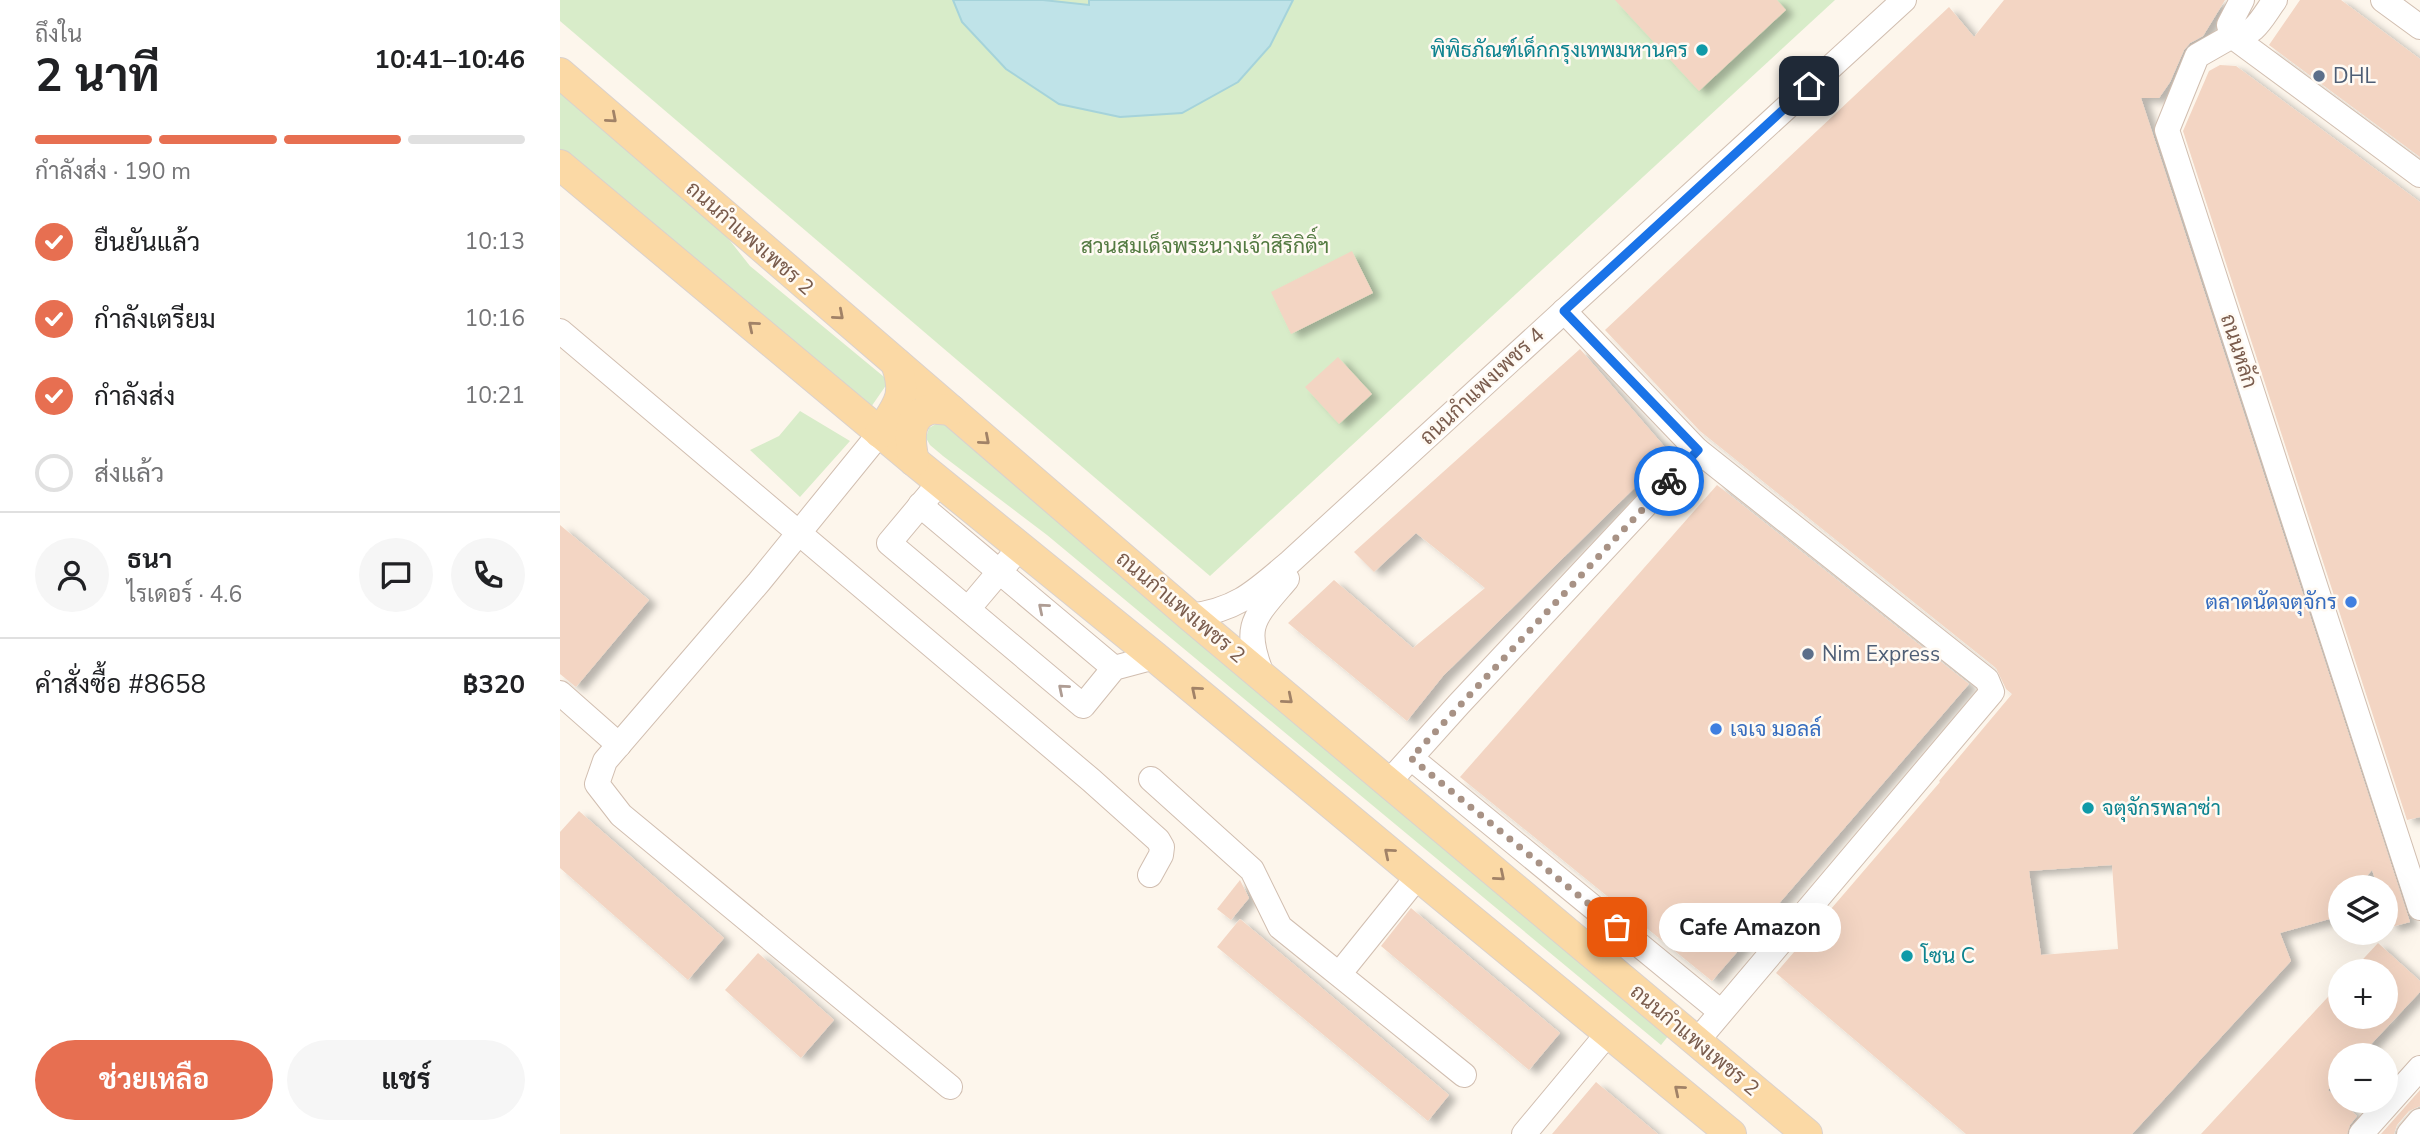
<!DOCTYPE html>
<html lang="th">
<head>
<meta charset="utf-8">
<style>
	body { margin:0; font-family:"Nunito Sans",Sarabun,sans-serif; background:#f6f6f6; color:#202124; height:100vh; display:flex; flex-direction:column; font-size:26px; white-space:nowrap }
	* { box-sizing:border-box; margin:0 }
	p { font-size:23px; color:#757577 }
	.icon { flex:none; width:38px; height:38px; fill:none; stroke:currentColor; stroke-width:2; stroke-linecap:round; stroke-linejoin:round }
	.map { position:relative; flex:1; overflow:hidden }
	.panel { display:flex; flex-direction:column; background:#fff; width:560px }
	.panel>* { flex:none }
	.buttons { position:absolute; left:1768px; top:875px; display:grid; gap:14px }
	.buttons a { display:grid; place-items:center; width:70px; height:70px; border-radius:50%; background:#fff; box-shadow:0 7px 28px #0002; font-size:35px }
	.pin { position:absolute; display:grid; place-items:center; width:60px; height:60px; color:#fff; margin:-30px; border-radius:14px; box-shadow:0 4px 10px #0006 }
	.courier { position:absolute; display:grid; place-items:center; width:70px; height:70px; margin:-35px; border:5px solid #1a73e8; border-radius:50%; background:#fff; color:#222; box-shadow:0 2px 9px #0007 }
	.bubble { position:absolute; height:49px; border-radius:24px; background:#fff; box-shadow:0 7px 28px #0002; font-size:23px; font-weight:700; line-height:49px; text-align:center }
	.headline em { font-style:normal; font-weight:700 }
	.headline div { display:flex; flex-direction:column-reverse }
	.headline { display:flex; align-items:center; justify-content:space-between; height:119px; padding:0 35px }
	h1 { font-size:46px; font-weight:700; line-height:52px }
	.bar { display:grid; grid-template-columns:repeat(4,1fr); gap:10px 7px; align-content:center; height:84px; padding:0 35px }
	.bar i { height:9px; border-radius:5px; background:#e0e0e0 }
	.bar .active { background:#e76f51 }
	.bar p { grid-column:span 4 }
	.line { display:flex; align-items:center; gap:18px; padding:0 35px; border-top:2px solid #e0e0e0 }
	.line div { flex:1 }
	.round { display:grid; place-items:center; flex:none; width:74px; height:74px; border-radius:37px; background:#f6f6f6 }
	ol { padding:0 35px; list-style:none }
	li { display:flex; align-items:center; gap:21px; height:77px }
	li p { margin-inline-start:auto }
	li .icon { padding:7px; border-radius:50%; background:#e76f51; color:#fff; stroke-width:4 }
	li:last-child { color:#757577 }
	li i { width:38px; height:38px; border:4px solid #e0e0e0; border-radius:50% }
	.primary-button { display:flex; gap:14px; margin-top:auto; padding:14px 35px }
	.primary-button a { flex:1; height:80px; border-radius:42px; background:#e76f51; color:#fff; font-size:28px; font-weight:700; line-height:80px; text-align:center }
	.primary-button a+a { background:#f6f6f6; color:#202124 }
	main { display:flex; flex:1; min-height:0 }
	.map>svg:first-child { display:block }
	.green { fill:#d8ecc9 }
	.water { fill:#bfe3e8; stroke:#a5d3da; stroke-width:2 }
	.building { fill:#f3d5c3; fill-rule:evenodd; filter:url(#shadow) }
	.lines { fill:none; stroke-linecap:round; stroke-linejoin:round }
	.minor-casing { stroke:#d1beb0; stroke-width:26 }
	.major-casing { stroke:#dad1cd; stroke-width:32 }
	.minor { stroke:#fff; stroke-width:24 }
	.major { stroke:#fbd9a5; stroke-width:30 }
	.oneway { stroke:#a18267 }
	.oneway2 { stroke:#af9d94 }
	.done { stroke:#a89285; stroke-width:7; stroke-dasharray:0 12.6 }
	.route { stroke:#1a73e8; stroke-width:9 }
	.culture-dot { fill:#0f9aa8; stroke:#fffaf3; stroke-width:2.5 }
	.service-dot { fill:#5c6f8a; stroke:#fffaf3; stroke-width:2.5 }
	.shop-dot { fill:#3f7fe0; stroke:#fffaf3; stroke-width:2.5 }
	.labels { text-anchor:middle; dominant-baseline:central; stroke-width:5; stroke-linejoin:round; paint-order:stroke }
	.culture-label { font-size:21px; fill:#0d838f; stroke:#fffaf3; text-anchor:start }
	.service-label { font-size:21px; fill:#4e5e75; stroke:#fffaf3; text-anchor:start }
	.street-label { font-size:21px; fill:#7a5c4d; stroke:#fffaf3 }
	.park-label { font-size:21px; fill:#537a41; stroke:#fffaf3 }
	.shop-label { font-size:21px; fill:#366cbe; stroke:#fffaf3; text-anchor:end }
</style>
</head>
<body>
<main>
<section class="panel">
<div class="headline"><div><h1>2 นาที</h1><p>ถึงใน</p></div><em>10:41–10:46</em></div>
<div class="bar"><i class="active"></i><i class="active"></i><i class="active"></i><i></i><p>กำลังส่ง · 190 m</p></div>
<ol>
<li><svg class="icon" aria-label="check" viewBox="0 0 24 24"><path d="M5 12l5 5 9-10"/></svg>ยืนยันแล้ว<p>10:13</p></li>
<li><svg class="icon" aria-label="check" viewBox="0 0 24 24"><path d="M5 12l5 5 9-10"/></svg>กำลังเตรียม<p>10:16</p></li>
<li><svg class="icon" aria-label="check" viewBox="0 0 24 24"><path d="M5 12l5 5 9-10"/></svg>กำลังส่ง<p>10:21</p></li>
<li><i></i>ส่งแล้ว</li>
</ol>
<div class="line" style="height:126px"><a class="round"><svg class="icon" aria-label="person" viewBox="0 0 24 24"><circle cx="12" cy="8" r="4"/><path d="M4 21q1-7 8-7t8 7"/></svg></a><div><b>ธนา</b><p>ไรเดอร์ · 4.6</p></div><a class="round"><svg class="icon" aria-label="chat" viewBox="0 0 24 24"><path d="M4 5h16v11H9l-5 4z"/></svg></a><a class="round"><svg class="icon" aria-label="phone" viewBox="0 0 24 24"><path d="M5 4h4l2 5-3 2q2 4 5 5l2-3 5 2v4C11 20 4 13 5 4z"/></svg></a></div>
<div class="line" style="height:91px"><div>คำสั่งซื้อ #8658</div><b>฿320</b></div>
<div class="primary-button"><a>ช่วยเหลือ</a><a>แชร์</a></div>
</section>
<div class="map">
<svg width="1860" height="1134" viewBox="0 0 1860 1134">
	<defs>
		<filter id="shadow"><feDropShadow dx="8" dy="4.5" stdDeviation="3.5" flood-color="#0004"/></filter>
	</defs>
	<rect width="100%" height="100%" fill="#fdf6ec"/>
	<g class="green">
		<path d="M0 0H1275L650 576 0 21Z"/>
		<path d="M0 91 160 228 190 266 329 381 311 407 0 151Z"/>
		<path d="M240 411 290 441 240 497 190 450 219 436Z"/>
		<path d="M381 421 1109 1035 1101 1045 487 535 383 456 370 445 366 438 369 428Z"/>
	</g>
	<path class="water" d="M393 0H483L529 5V0H733L710 46 678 82 622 113 560 117 499 104 446 69 402 22Z"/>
	<g class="building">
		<path d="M1055 0H1217L1226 10 1139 91Z"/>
		<path d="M1444 0H1665L1643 36 1630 43 1624 50 1610 82 1599 98H1581L1850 922 1831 927 1825 910V887H1818L1812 870 1798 887H1780V910L1773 918 1720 933 1731 961 1572 1134H1406L1216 973 1380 782 1379 781 1452 694 1446 689 1436 668 1140 431 1045 330 1389 7 1414 37ZM1552 865 1558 949 1481 955 1469 871Z"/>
		<path d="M1740 0H1781L1860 59V157L1709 45Z"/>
		<path d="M1660 65 1676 66 1860 202V817L1847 820 1623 131 1649 71Z"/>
		<path d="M792 251 813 293 731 334 711 292Z"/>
		<path d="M1020 349 1110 453 883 676 847 721 728 623 774 580 853 648 925 588 856 533 814 572 794 552Z"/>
		<path d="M778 357 812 394 779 424 745 387Z"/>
		<path d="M1157 485 1409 684 1152 981 900 777Z"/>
		<path d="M0 525 89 600 16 687 0 674Z"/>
		<path d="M19 811 164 938 128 980 0 868V832Z"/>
		<path d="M680 880 689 898 671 920 657 909Z"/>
		<path d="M851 908 1000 1033 969 1070 821 946Z"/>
		<path d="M680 919 889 1095 868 1121 657 947Z"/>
		<path d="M1818 943 1860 981V992L1801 1055H1780V1078L1768 1090 1797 1116 1790 1125 1787 1134H1641L1780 984V1017H1825V971H1792Z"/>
		<path d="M198 953 274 1020 241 1058 165 990Z"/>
		<path d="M1036 1082 1098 1134H992Z"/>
		<path d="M1860 1090V1106L1849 1111 1837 1125 1834 1134H1821Z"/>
	</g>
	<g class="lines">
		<defs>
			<g id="minor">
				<path d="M1682 0 1669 25 1672 36C1694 38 1703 16 1715 0"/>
				<path d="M1823 0 1860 27"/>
				<path d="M1860 175 1672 36 1637 56 1607 130 1860 908"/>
				<path d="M1004 311 1137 450 1427 680 1432 692 1137 1041"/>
				<path d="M0 331 531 780 598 840 602 847 601 855 590 875"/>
				<path d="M320 433 199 582 45 761 37 784 61 815 390 1087"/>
				<path d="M380 482 329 543 523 706 554 668 595 657"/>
				<path d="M360 505 554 668"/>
				<path d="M408 609 450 559"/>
				<path d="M630 616C677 610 695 592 730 562L1344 0"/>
				<path d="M703 677C682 625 693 619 727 579"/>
				<path d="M0 693 59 745"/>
				<path d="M851 758 1161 1012"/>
				<path d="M591 779 692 870 720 927 904 1075"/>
				<path d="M828 783 899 704 1137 450"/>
				<path d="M780 973 858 876"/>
				<path d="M964 1134 1049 1032"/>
				<path d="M1801 1134 1860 1068"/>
				<path d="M1849 1134 1860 1121"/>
			</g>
			<g id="major">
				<path d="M0 73 630 616 1247 1134"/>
				<path d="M0 165 354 461 595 657 858 876 1171 1134"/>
				<path d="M320 433C338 404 348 397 336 363"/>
				<path d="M354 461C350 444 346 417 368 410 374 407 384 410 391 410"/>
			</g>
		</defs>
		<use href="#minor" class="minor-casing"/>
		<use href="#major" class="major-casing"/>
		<use href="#minor" class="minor"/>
		<use href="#major" class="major"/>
	</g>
	<defs><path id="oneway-chevron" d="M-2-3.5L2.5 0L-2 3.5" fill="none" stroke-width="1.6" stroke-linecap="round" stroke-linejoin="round" transform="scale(1.75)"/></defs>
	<g class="oneway">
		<use href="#oneway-chevron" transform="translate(52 118) rotate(41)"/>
		<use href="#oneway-chevron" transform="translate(279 315) rotate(41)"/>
		<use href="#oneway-chevron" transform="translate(193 326) rotate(-140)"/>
		<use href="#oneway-chevron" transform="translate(425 440) rotate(41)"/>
		<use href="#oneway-chevron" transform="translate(636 691) rotate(-140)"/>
		<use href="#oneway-chevron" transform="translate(728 699) rotate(40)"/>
		<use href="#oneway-chevron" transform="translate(829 853) rotate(-140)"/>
		<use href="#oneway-chevron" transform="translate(940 876) rotate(40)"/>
		<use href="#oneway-chevron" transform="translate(1119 1090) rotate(-140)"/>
	</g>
	<g class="oneway2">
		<use href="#oneway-chevron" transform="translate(483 608) rotate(-140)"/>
		<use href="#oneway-chevron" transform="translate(503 689) rotate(-140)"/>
	</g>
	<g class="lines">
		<path class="done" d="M1057 927 851 758 1109 481"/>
		<path class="route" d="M1109 481 1138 450 1004 311 1249 86"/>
	</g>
	<g class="culture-dot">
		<circle cx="1142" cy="50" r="7"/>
		<circle cx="1528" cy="808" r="7"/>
		<circle cx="1347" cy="956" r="7"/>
	</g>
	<g class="service-dot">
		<circle cx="1759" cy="76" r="7"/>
		<circle cx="1248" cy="654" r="7"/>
	</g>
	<g class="shop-dot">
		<circle cx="1791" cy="602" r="7"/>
		<circle cx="1156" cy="729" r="7"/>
	</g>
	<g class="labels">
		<g class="culture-label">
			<text x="1128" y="50" text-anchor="end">พิพิธภัณฑ์เด็กกรุงเทพมหานคร</text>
			<text x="1542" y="808">จตุจักรพลาซ่า</text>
			<text x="1361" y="956">โซน C</text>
		</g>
		<g class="service-label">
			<text x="1773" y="76">DHL</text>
			<text x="1262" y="654">Nim Express</text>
		</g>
		<g class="street-label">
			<text transform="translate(190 238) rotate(41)">ถนนกำแพงเพชร 2</text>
			<text transform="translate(1679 351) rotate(72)">ถนนหลัก</text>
			<text transform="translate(922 386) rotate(-43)">ถนนกำแพงเพชร 4</text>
			<text transform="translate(621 607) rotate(40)">ถนนกำแพงเพชร 2</text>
			<text transform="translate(1135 1040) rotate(40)">ถนนกำแพงเพชร 2</text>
		</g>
		<g class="park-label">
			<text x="645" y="246">สวนสมเด็จพระนางเจ้าสิริกิติ์ฯ</text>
		</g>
		<g class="shop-label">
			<text x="1777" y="602">ตลาดนัดจตุจักร</text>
			<text x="1170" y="729" text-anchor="start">เจเจ มอลล์</text>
		</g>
	</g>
</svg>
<div class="buttons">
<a><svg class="icon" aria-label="layers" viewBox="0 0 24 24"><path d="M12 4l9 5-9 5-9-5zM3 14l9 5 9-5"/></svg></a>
<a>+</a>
<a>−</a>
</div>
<div class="pin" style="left:1057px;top:927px;background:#ea580c"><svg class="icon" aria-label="bag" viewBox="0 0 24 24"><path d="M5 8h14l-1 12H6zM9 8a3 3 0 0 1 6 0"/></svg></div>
<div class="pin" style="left:1249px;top:86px;background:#1f2937"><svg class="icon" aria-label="home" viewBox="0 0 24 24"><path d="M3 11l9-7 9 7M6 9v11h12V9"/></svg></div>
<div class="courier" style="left:1109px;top:481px"><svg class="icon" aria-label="bike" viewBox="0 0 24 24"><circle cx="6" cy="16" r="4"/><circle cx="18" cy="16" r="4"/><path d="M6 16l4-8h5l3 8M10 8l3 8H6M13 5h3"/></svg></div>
<div class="bubble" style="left:1099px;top:903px;width:182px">Cafe Amazon</div>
</div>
</main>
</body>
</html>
